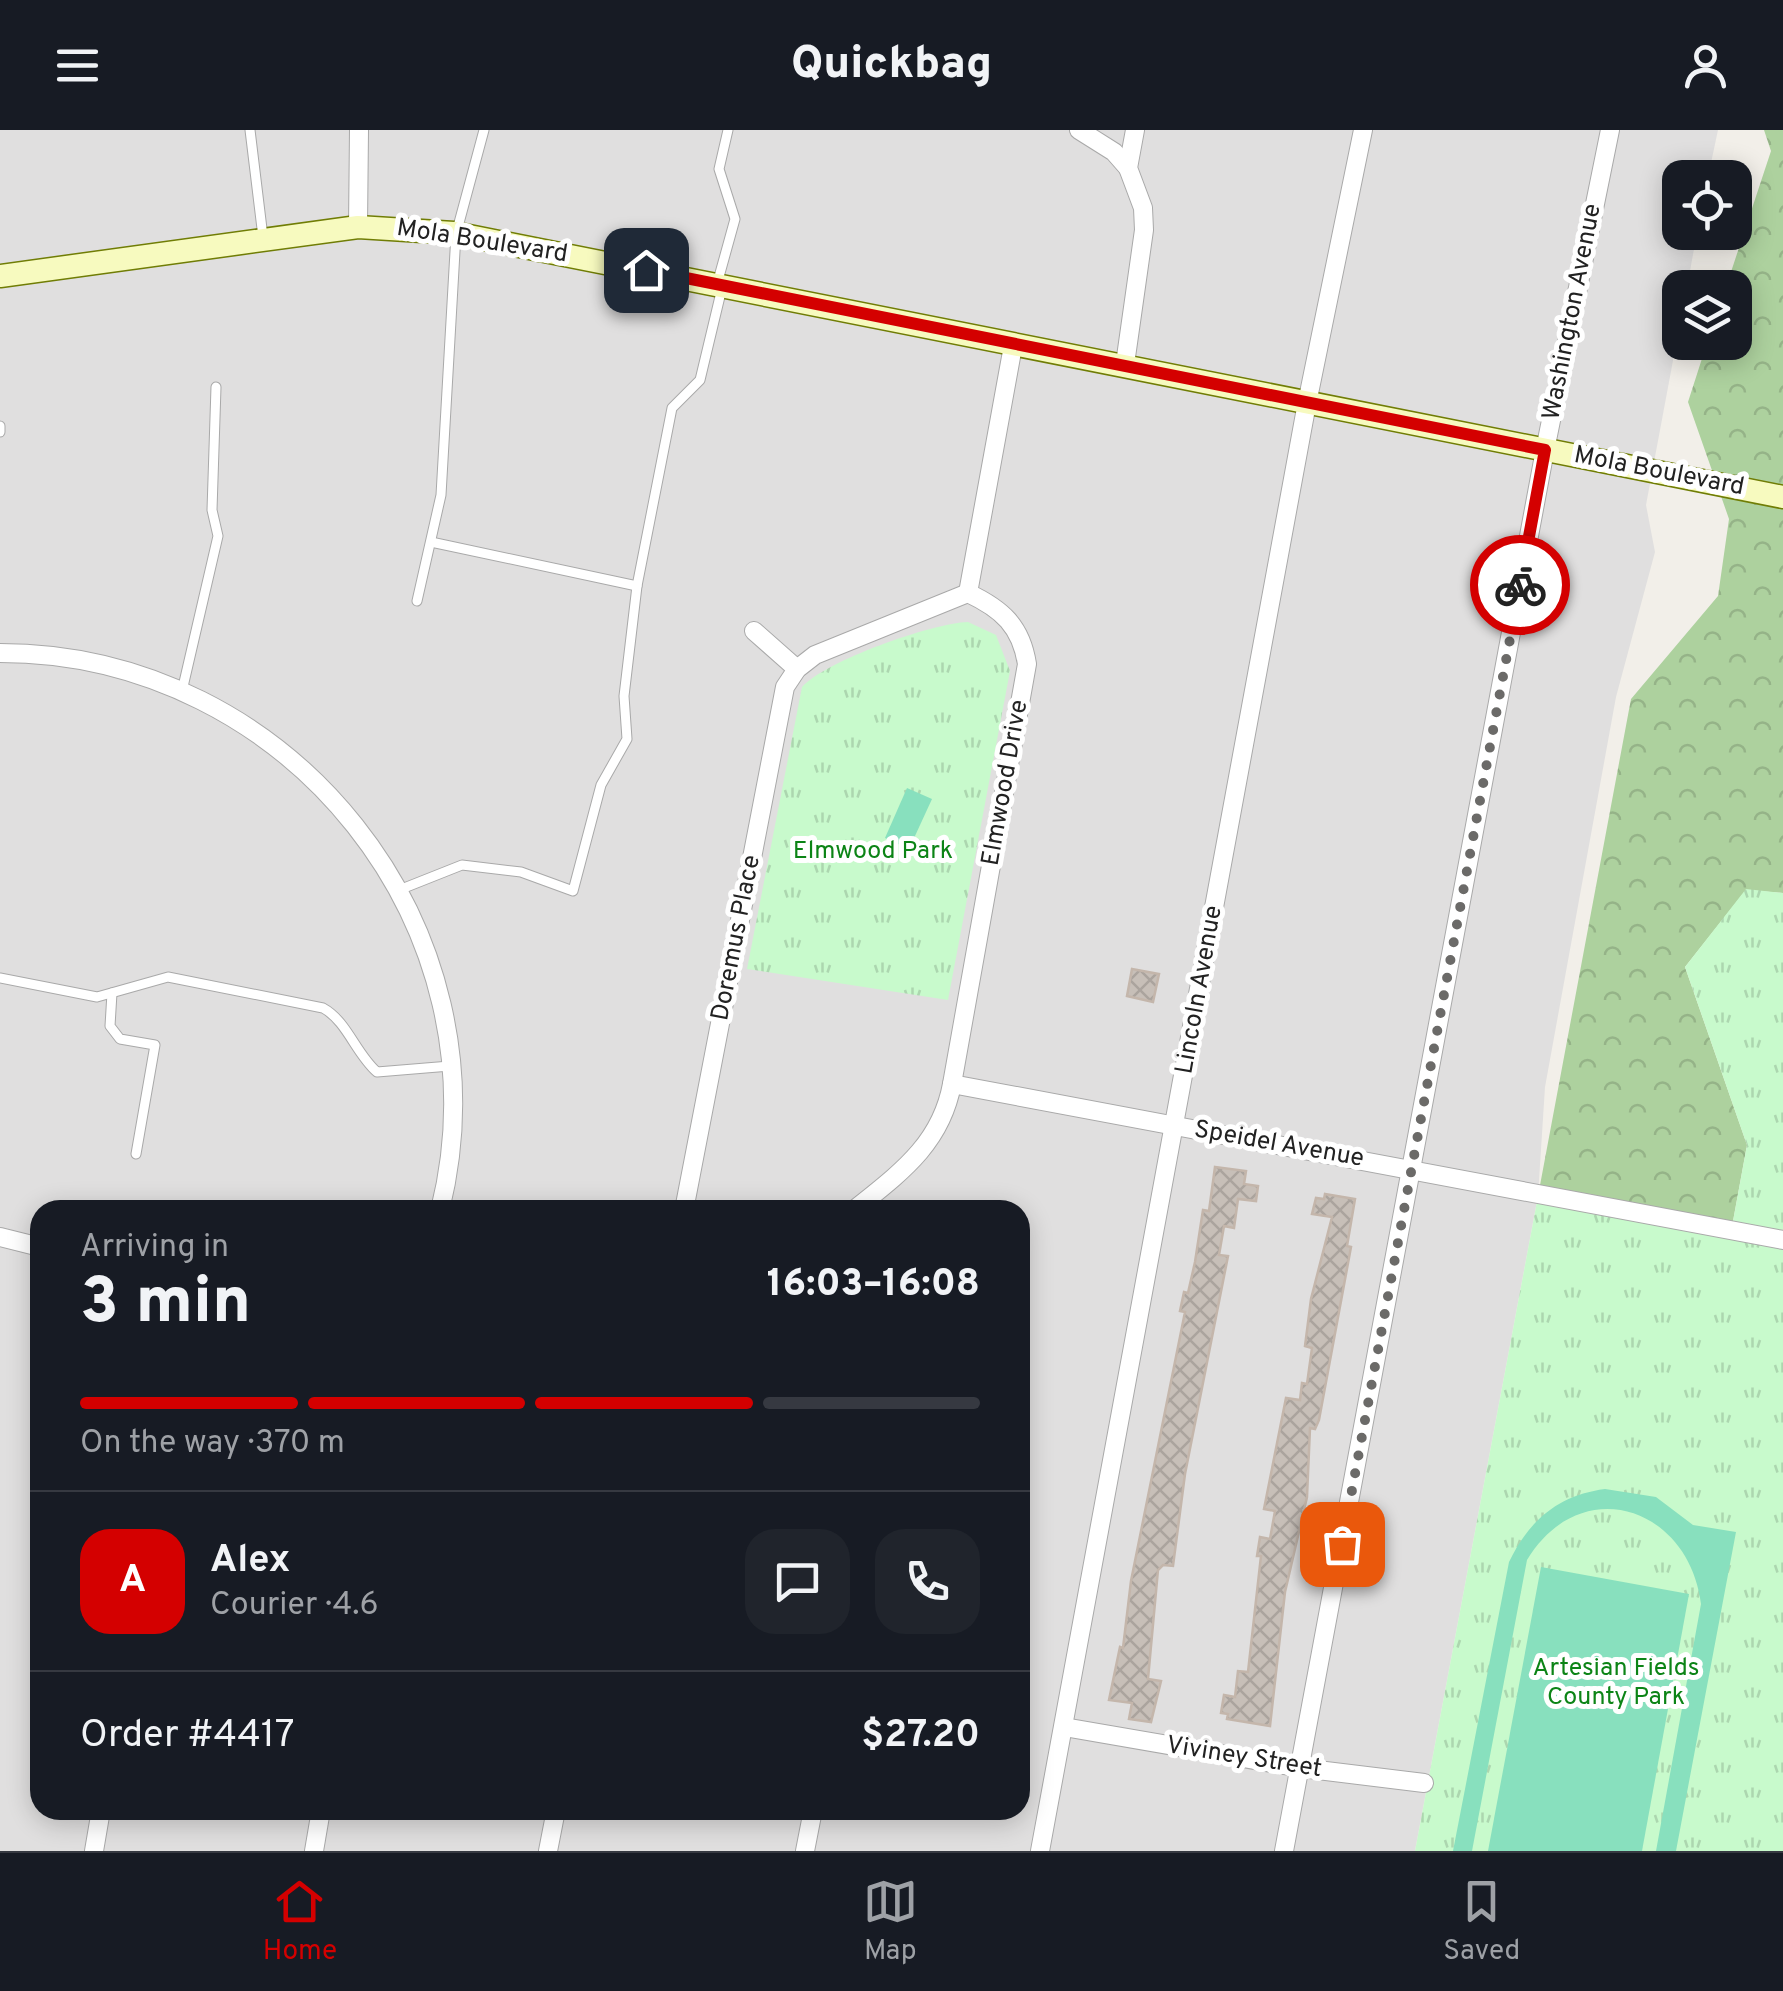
<!DOCTYPE html>
<html lang="en">
<head>
<meta charset="utf-8">
<style>
	body { margin:0; font-family:Overpass,sans-serif; background:#20242c; color:#f1f3f6; height:100vh; display:flex; flex-direction:column; font-size:38px; white-space:nowrap }
	* { box-sizing:border-box; margin:0 }
	p { font-size:32px; color:#9ea1a6 }
	.icon { flex:none; width:55px; height:55px; fill:none; stroke:currentColor; stroke-width:2; stroke-linecap:round; stroke-linejoin:round }
	.map { position:relative; flex:1; overflow:hidden }
	.side { position:absolute; left:30px; top:1070px; width:1000px; height:620px; display:flex; flex-direction:column; background:#171b24; border-radius:30px; box-shadow:0 5px 25px #0003 }
	.side>* { flex:none }
	.tools { position:absolute; left:1662px; top:30px; display:grid; gap:20px }
	.tools a { display:grid; place-items:center; width:90px; height:90px; border-radius:20px; background:#171b24; box-shadow:0 5px 25px #0003; font-size:50px }
	.pin { position:absolute; display:grid; place-items:center; width:85px; height:85px; color:#fff; margin:-42px; border-radius:20px; box-shadow:0 5px 15px #0006 }
	.courier { position:absolute; display:grid; place-items:center; width:100px; height:100px; margin:-50px; border:8px solid #d40000; border-radius:50%; background:#fff; color:#222; box-shadow:0 2px 12px #0007 }
	.headline em { font-style:normal; font-weight:800 }
	.headline div { display:flex; flex-direction:column-reverse }
	.headline { display:flex; align-items:center; justify-content:space-between; height:170px; padding:0 50px }
	h1 { font-size:65px; font-weight:800; line-height:75px }
	.bar { display:grid; grid-template-columns:repeat(4,1fr); gap:15px 10px; align-content:center; height:120px; padding:0 50px }
	.bar i { height:12px; border-radius:8px; background:#363941 }
	.bar .active { background:#d40000 }
	.bar p { grid-column:span 4 }
	.line { display:flex; align-items:center; gap:25px; padding:0 50px; border-top:2px solid #363941 }
	.line div { flex:1 }
	.round { display:grid; place-items:center; flex:none; width:105px; height:105px; border-radius:30px; background:#20242c }
	header { display:flex; justify-content:space-between; align-items:center; height:130px; padding:0 50px; background:#171b24; font-size:45px; font-weight:800 }
	.menu { display:flex; justify-content:space-around; align-items:center; height:140px; border-top:2px solid #363941; background:#171b24; font-size:28px; color:#9ea1a6 }
	.menu a { display:grid; justify-items:center; gap:5px }
	.menu .active { color:#d40000 }
	.map>svg:first-child { display:block }
	.residential { fill:#e0dfdf; fill-rule:evenodd }
	.forest { fill:url(#forest-crowns) }
	.park { fill:url(#park-tufts) }
	.pitch { fill:#88e0be }
	.building { fill:url(#building-cross-hatch); stroke:#c4b6ab; stroke-width:2.5 }
	.lines { fill:none; stroke-linecap:round; stroke-linejoin:round }
	.lane-casing { stroke:#a9a9a9; stroke-width:11 }
	.street-casing { stroke:#a9a9a9; stroke-width:20 }
	.secondary-casing { stroke:#707d05; stroke-width:25 }
	.lane { stroke:#fff; stroke-width:9 }
	.street { stroke:#fff; stroke-width:18 }
	.secondary { stroke:#f7fabf; stroke-width:22 }
	.done { stroke:#6b6a68; stroke-width:10; stroke-dasharray:0 18 }
	.route { stroke:#d40000; stroke-width:12 }
	.labels { text-anchor:middle; dominant-baseline:central; stroke-width:10; stroke-linejoin:round; paint-order:stroke }
	.street-label { font-size:25px; fill:#222; stroke:#fff }
	.park-label { font-size:25px; fill:#0c8416; stroke:#fff }
</style>
</head>
<body>
<header><svg class="icon" aria-label="menu" viewBox="0 0 24 24"><path d="M4 6h16M4 12h16M4 18h16"/></svg>Quickbag<svg class="icon" aria-label="person" viewBox="0 0 24 24"><circle cx="12" cy="8" r="4"/><path d="M4 21q1-7 8-7t8 7"/></svg></header>
<div class="map">
<svg width="1783" height="1721" viewBox="0 0 1783 1721">
	<defs>
		<pattern id="forest-crowns" width="20" height="18" patternUnits="userSpaceOnUse" patternTransform="scale(2.5)"><rect width="20" height="18" fill="#add19e"/><path d="M2 6a3 3 0 1 1 6 0M12 15a3 3 0 1 1 6 0" fill="none" stroke="#95b388"/></pattern>
		<pattern id="park-tufts" width="24" height="20" patternUnits="userSpaceOnUse" patternTransform="scale(2.5)"><rect width="24" height="20" fill="#c8facc"/><path d="M3 7l-1-3M5 7V3M7 7l1-3M15 17l-1-3M17 17v-4M19 17l1-3" fill="none" stroke="#acd6af"/></pattern>
		<pattern id="building-cross-hatch" width="8" height="8" patternUnits="userSpaceOnUse" patternTransform="scale(2.5)"><rect width="8" height="8" fill="#c7bfb8"/><path d="M0 0l8 8M0 8l8-8" fill="none" stroke="#aba49e"/></pattern>
	</defs>
	<rect width="100%" height="100%" fill="#f2efe9"/>
	<path class="residential" d="M0 0H1718L1708 47 1680 48V102L1697 103 1687 157 1680 158V193L1646 375 1655 422 1616 567 1545 957 1538 1066 1415 1721H0ZM40 1080H1020V1680H40Z"/>
	<path class="forest" d="M1764 0H1783V763L1746 760 1685 837 1747 1015 1731 1102 1538 1066 1631 569 1718 466 1729 389 1688 272 1707 213 1735 212V158L1726 157 1771 21Z"/>
	<g class="park">
		<path d="M968 492 996 505 1010 541 948 870 747 839 802 557C825 531 932 493 968 492Z"/>
		<path d="M1746 759 1783 763V1721H1415L1538 1066 1731 1102 1747 1015 1685 837Z"/>
	</g>
	<g class="pitch">
		<path d="M907 658 932 669 909 719 885 708Z"/>
		<path d="M1605 1359 1656 1367 1693 1395 1736 1402 1676 1721H1656L1701 1474C1689 1377 1581 1341 1527 1430L1472 1721H1453L1509 1432C1529 1390 1559 1365 1605 1359Z"/>
		<path d="M1541 1437 1689 1464 1642 1721H1488Z"/>
	</g>
	<g class="building">
		<path d="M1132 839 1159 844 1153 872 1127 866Z"/>
		<path d="M1215 1037 1246 1041 1244 1054 1258 1056 1256 1071 1238 1069 1234 1098 1224 1096 1219 1125 1228 1126 1185 1344 1173 1436 1163 1435 1158 1440 1148 1549 1161 1551 1151 1592 1129 1589 1132 1573 1109 1570 1120 1517 1123 1518 1131 1451 1185 1182 1180 1181 1184 1162 1188 1163 1195 1132 1203 1080 1209 1081Z"/>
		<path d="M1325 1064 1355 1069 1347 1116 1351 1117 1319 1290 1315 1299 1310 1298 1307 1367 1285 1462 1270 1596 1227 1589 1228 1584 1221 1583 1224 1565 1235 1567 1238 1541 1248 1542 1261 1426H1257L1260 1407 1270 1409 1275 1381 1264 1379 1286 1268 1300 1270 1302 1253 1307 1254 1312 1218 1305 1216 1311 1169 1332 1087 1312 1084 1316 1068 1324 1069Z"/>
	</g>
	<g class="lines">
		<defs>
			<g id="lane">
				<path d="M250 0 263 107"/>
				<path d="M717 154 735 89 719 39 728 0"/>
				<path d="M0 296V302"/>
				<path d="M431 412 637 456"/>
				<path d="M417 471 441 365 456 104 484 0"/>
				<path d="M182 561 218 406 212 380 216 257"/>
				<path d="M399 760 462 735 521 742 573 761 601 655 627 609 624 566 637 456 672 278 700 250 722 158"/>
				<path d="M0 848 97 867 168 847 323 878C347 891 356 924 377 942L450 936"/>
				<path d="M112 863 110 896 120 909 155 915 136 1024"/>
			</g>
			<g id="street">
				<path d="M1079 0 1114 22 1128 38"/>
				<path d="M358 97 359 0"/>
				<path d="M1125 234 1144 100 1143 78 1128 38 1135 0"/>
				<path d="M754 501 797 539"/>
				<path d="M0 523C290 523 510 798 440 1080"/>
				<path d="M952 954 1783 1110"/>
				<path d="M684 1080 785 557 797 539 815 525 968 463"/>
				<path d="M854 1080C900 1043 941 1014 952 954L1027 534C1021 496 1002 479 968 463L1013 216"/>
				<path d="M0 1107 40 1117"/>
				<path d="M1064 1597 1301 1638 1424 1653"/>
				<path d="M94 1721 101 1680"/>
				<path d="M314 1721 321 1680"/>
				<path d="M548 1721 556 1680"/>
				<path d="M805 1721 813 1680"/>
				<path d="M1040 1721 1307 273 1363 0"/>
				<path d="M1284 1721 1545 320 1610 0"/>
			</g>
			<path id="secondary" d="M0 146 358 97 454 103 1783 367"/>
		</defs>
		<use href="#lane" class="lane-casing"/>
		<use href="#street" class="street-casing"/>
		<use href="#secondary" class="secondary-casing"/>
		<use href="#lane" class="lane"/>
		<use href="#street" class="street"/>
		<use href="#secondary" class="secondary"/>
	</g>
	<g class="lines">
		<path class="done" d="M1342 1414 1520 455"/>
		<path class="route" d="M646 140 1545 320 1520 455"/>
	</g>
	<g class="labels">
		<g class="street-label">
			<text transform="translate(482 112) rotate(9)">Mola Boulevard</text>
			<text transform="translate(1573 182) rotate(-79)">Washington Avenue</text>
			<text transform="translate(1659 342) rotate(11)">Mola Boulevard</text>
			<text transform="translate(1006 653) rotate(-80)">Elmwood Drive</text>
			<text transform="translate(737 808) rotate(-79)">Doremus Place</text>
			<text transform="translate(1200 860) rotate(-80)">Lincoln Avenue</text>
			<text transform="translate(1279 1015) rotate(10)">Speidel Avenue</text>
			<text transform="translate(1244 1628) rotate(9)">Viviney Street</text>
		</g>
		<g class="park-label">
			<text x="873" y="722">Elmwood Park</text>
			<text x="1616" y="1539">Artesian Fields<tspan x="1616" dy="29">County Park</tspan></text>
		</g>
	</g>
</svg>
<div class="tools">
<a><svg class="icon" aria-label="locate" viewBox="0 0 24 24"><circle cx="12" cy="12" r="6"/><path d="M12 2v4M12 18v4M2 12h4M18 12h4"/></svg></a>
<a><svg class="icon" aria-label="layers" viewBox="0 0 24 24"><path d="M12 4l9 5-9 5-9-5zM3 14l9 5 9-5"/></svg></a>
</div>
<div class="pin" style="left:1342px;top:1414px;background:#ea580c"><svg class="icon" aria-label="bag" viewBox="0 0 24 24"><path d="M5 8h14l-1 12H6zM9 8a3 3 0 0 1 6 0"/></svg></div>
<div class="pin" style="left:646px;top:140px;background:#1f2937"><svg class="icon" aria-label="home" viewBox="0 0 24 24"><path d="M3 11l9-7 9 7M6 9v11h12V9"/></svg></div>
<div class="courier" style="left:1520px;top:455px"><svg class="icon" aria-label="bike" viewBox="0 0 24 24"><circle cx="6" cy="16" r="4"/><circle cx="18" cy="16" r="4"/><path d="M6 16l4-8h5l3 8M10 8l3 8H6M13 5h3"/></svg></div>
<section class="side">
<div class="headline"><div><h1>3 min</h1><p>Arriving in</p></div><em>16:03–16:08</em></div>
<div class="bar"><i class="active"></i><i class="active"></i><i class="active"></i><i></i><p>On the way · 370 m</p></div>
<div class="line" style="height:180px"><b class="round" style="background:#d40000;color:#fff">A</b><div><b>Alex</b><p>Courier · 4.6</p></div><a class="round"><svg class="icon" aria-label="chat" viewBox="0 0 24 24"><path d="M4 5h16v11H9l-5 4z"/></svg></a><a class="round"><svg class="icon" aria-label="phone" viewBox="0 0 24 24"><path d="M5 4h4l2 5-3 2q2 4 5 5l2-3 5 2v4C11 20 4 13 5 4z"/></svg></a></div>
<div class="line" style="height:130px"><div>Order #4417</div><b>$27.20</b></div>
</section>
</div>
<nav class="menu">
<a class="active"><svg class="icon" aria-label="home" viewBox="0 0 24 24"><path d="M3 11l9-7 9 7M6 9v11h12V9"/></svg>Home</a>
<a><svg class="icon" aria-label="map" viewBox="0 0 24 24"><path d="M3 6l6-2 6 2 6-2v14l-6 2-6-2-6 2zM9 4v14M15 6v14"/></svg>Map</a>
<a><svg class="icon" aria-label="saved" viewBox="0 0 24 24"><path d="M7 4h10v16l-5-4-5 4z"/></svg>Saved</a>
</nav>
</body>
</html>
